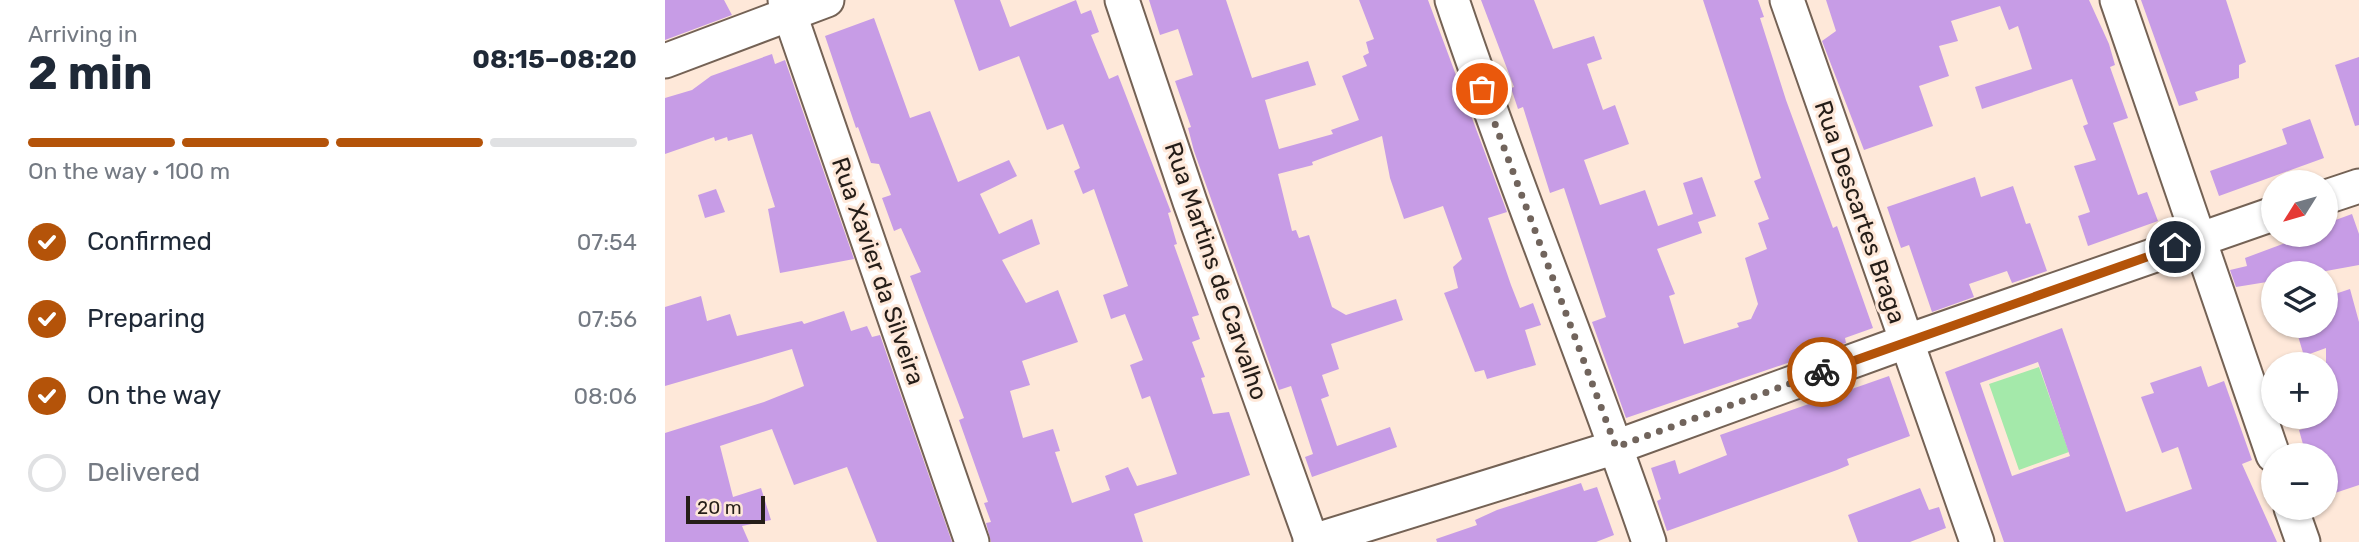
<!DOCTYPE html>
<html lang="en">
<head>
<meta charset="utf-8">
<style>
	body { margin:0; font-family:Rubik,sans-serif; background:#f6f6f7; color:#1f2937; height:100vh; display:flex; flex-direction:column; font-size:26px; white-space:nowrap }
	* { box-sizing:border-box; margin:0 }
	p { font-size:23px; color:#747a83 }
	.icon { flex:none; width:38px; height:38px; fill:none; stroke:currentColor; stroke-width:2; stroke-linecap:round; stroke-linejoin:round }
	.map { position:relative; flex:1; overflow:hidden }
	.details { display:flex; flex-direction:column; background:#fff; width:665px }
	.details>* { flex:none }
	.needle { width:46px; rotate:233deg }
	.tools { position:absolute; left:1596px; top:170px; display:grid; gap:14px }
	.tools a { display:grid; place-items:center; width:77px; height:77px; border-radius:50%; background:#fff; box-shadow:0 2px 5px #0004; font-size:35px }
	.scale { position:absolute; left:21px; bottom:18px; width:79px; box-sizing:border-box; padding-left:7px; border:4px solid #251d18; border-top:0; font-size:19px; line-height:24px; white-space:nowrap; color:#251d18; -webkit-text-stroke:5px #fee8d9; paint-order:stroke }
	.pin { position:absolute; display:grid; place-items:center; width:60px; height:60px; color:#fff; margin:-30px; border:4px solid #fff; border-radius:50%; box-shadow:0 2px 7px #0007 }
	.courier { position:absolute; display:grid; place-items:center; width:70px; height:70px; margin:-35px; border:5px solid #b45309; border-radius:50%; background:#fff; color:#222; box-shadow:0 2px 9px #0007 }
	.head em { font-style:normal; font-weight:700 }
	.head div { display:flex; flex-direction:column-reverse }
	.head { display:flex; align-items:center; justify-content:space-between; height:119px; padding:0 28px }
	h1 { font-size:46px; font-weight:700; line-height:52px }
	.bar { display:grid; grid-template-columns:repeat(4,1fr); gap:10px 7px; align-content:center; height:84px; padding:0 28px }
	.bar i { height:9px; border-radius:5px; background:#e0e1e3 }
	.bar .selected { background:#b45309 }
	.bar p { grid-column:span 4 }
	ol { padding:0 28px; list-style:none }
	li { display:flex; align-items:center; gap:21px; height:77px }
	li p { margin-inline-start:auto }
	li .icon { padding:7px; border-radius:50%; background:#b45309; color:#fff; stroke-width:4 }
	li:last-child { color:#747a83 }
	li i { width:38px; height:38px; border:4px solid #e0e1e3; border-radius:50% }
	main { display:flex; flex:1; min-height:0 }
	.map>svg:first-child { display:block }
	.green { fill:#a4e9aa }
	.building { fill:#c79ce6; fill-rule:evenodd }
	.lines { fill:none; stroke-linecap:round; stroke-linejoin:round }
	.minor-casing { stroke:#746255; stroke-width:37 }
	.minor { stroke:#fff; stroke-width:33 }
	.done { stroke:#71645c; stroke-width:7; stroke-dasharray:0 12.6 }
	.route { stroke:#b45309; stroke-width:9 }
	.labels { text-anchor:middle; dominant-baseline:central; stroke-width:6; stroke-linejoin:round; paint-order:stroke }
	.street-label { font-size:24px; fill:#251d18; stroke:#fee8d9 }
</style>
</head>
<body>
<main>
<section class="details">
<div class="head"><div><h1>2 min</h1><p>Arriving in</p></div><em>08:15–08:20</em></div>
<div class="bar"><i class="selected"></i><i class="selected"></i><i class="selected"></i><i></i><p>On the way · 100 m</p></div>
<ol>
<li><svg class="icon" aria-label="check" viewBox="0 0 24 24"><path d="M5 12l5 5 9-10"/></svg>Confirmed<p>07:54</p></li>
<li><svg class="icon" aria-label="check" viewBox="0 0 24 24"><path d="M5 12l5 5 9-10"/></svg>Preparing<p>07:56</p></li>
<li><svg class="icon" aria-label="check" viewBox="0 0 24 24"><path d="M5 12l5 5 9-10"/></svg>On the way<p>08:06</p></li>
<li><i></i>Delivered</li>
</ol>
</section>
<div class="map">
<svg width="1694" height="542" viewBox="0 0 1694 542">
	<rect width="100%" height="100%" fill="#fee8d9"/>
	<path class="green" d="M1374 367 1404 452 1354 470 1324 384Z"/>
	<g class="building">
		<path d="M0 0H59L67 15 0 40Z"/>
		<path d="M289 0H335L345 27 411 0 416 14 426 10 434 32 426 35 444 79 453 75 506 212 503 213 512 244 509 245 534 315 527 317 535 339 527 342 540 377 536 378 548 414 564 412 585 475 469 514 478 542H326L321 523 326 522 319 503 323 502 294 420 299 418 245 276 256 272 236 228 229 231 217 198 226 195 214 164 206 163 193 127 191 128 160 36 209 18 245 118 265 111 293 182 344 160 352 176 315 194 334 234 367 219 375 244 337 260 361 303 393 290 413 342 357 361 365 385 345 391 358 438 388 429 395 451 390 452 407 503 445 490 440 476 463 467 472 486 512 474 485 396 477 399 465 365 478 360 460 314 446 319 438 295 463 286 429 189 418 194 409 171 415 168 398 124 382 130 354 56 314 71Z"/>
		<path d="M484 0H561L587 78 643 61 651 85 600 100 614 149 668 134 666 130 694 120 677 76 702 66 698 56 704 53 701 42 709 39 694 0H763L842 212 823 218 846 285 855 308 868 303 876 325 860 330 871 365 822 379 819 370 810 372 779 293 793 288 788 267 797 259 778 206 739 219 725 178 717 136 647 162 648 165 613 174 627 231 631 230 634 238 644 235 667 307 681 315 731 299 738 320 666 344 674 369 657 375 664 396 656 399 672 446 725 427 732 447 647 477 640 457 648 454 626 386 614 390 529 151 523 128 526 127 510 81 528 75 513 29 495 35Z"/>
		<path d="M816 0H869L888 49 929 36 937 59 922 64 938 110 950 105 964 144 919 160 935 205 980 190 993 226 1028 214 1018 183 1037 177 1051 216 1033 222 1037 233 992 249 1010 294 1004 296 1019 344 1074 327 1072 323 1086 319 1093 304 1080 258 1102 249 1093 223 1104 219 1089 181 1096 178 1038 0H1093L1099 17 1095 18 1121 100 1168 228 1172 226 1208 328 1180 338 1181 343 961 418 927 322 941 317 899 188 885 193 858 107 853 109 846 88 849 87Z"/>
		<path d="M1161 0H1424L1444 44 1450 65 1445 67 1463 118 1448 123 1473 195 1482 192 1493 221 1423 246 1413 216 1425 212 1409 166 1431 160 1418 126 1423 124 1407 79 1317 109 1310 87 1367 69 1353 26 1344 30 1335 6 1286 21 1293 41 1274 46 1284 76 1254 86 1268 126 1199 150 1157 41 1171 31Z"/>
		<path d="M1476 0H1561L1581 62 1574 65V78L1530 92 1533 100 1514 106Z"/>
		<path d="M107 54 110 64 120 60 189 259 115 273 103 209 110 207 87 134 63 141 62 137 50 141 49 137 0 154V98L27 90 46 76Z"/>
		<path d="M1694 57V125L1690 126 1670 65Z"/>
		<path d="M1645 119 1659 158 1554 196 1545 171 1622 144 1617 129Z"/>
		<path d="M1310 177 1316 197 1348 186 1361 224 1365 223 1382 271 1347 283 1342 271 1304 284 1309 297 1267 312 1244 245 1236 248 1222 207Z"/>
		<path d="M51 189 60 212 40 218 33 195Z"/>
		<path d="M1687 214 1694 234V265L1650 273H1608V281L1571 287 1565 270 1582 266 1580 258 1645 234H1661V225L1665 222Z"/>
		<path d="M1685 289 1694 322V485L1661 496V455H1641L1634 430 1641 428 1637 416H1661V348L1639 356 1630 326H1661V297Z"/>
		<path d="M36 296 42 321 65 314 72 336 137 321 139 324 179 311 186 331 202 326 207 337 215 335 287 542H212L182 467 129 485 107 429 55 446 68 497 96 488 106 520 77 526 84 542H0V433L99 402 139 386 127 349 0 386V307Z"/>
		<path d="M1397 328 1461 512 1527 489 1513 447 1497 453 1476 397 1489 393 1485 383 1536 366 1543 387 1559 381 1587 460 1577 464 1612 542H1339L1280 372ZM1373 362 1405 456 1347 476 1315 383Z"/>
		<path d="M1224 376 1245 436 1182 459 1184 465 1172 470 1002 531 992 501 996 499 986 468 1010 460 1014 474 1062 455 1055 435Z"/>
		<path d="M916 483 919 491 932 487 949 535 931 542H772L771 539 812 525 810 520 832 510Z"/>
		<path d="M1255 488 1264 510 1274 507 1281 528 1245 542H1193L1183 515Z"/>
	</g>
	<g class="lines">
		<defs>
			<g id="minor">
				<path d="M120 0 307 542"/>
				<path d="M457 0 525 202 647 542"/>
				<path d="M787 0C848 182 922 360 984 542"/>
				<path d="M1122 0 1312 542"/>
				<path d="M1452 0 1608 455"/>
				<path d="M0 61 162 0"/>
				<path d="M1661 197 1694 186"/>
				<path d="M1626 508 1638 542"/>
				<path d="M645 542 951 447 1240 342 1608 214"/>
			</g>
		</defs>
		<use href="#minor" class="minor-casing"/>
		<use href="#minor" class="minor"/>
	</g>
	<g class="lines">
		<path class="done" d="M817 89 951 447 1157 372"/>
		<path class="route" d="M1157 372 1510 247"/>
	</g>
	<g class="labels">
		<g class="street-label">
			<text transform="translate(1195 212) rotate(71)">Rua Descartes Braga</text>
			<text transform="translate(213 271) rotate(71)">Rua Xavier da Silveira</text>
			<text transform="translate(551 271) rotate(71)">Rua Martins de Carvalho</text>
		</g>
	</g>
</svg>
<div class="tools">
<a><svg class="needle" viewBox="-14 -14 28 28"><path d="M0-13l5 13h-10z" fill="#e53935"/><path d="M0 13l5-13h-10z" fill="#747a83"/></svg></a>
<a><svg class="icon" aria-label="layers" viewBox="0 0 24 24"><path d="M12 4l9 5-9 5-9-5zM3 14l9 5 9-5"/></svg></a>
<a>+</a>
<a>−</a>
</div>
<div class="scale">20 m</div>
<div class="pin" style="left:817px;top:89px;background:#ea580c"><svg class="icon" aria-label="bag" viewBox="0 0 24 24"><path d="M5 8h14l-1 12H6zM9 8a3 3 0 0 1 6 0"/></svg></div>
<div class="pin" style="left:1510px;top:247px;background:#1f2937"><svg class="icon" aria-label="home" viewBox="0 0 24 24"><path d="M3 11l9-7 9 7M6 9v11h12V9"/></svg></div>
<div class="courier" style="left:1157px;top:372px"><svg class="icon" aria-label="bike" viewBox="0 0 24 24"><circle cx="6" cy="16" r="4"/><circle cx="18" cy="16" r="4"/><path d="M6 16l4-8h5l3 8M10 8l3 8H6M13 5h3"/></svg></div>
</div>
</main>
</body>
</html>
